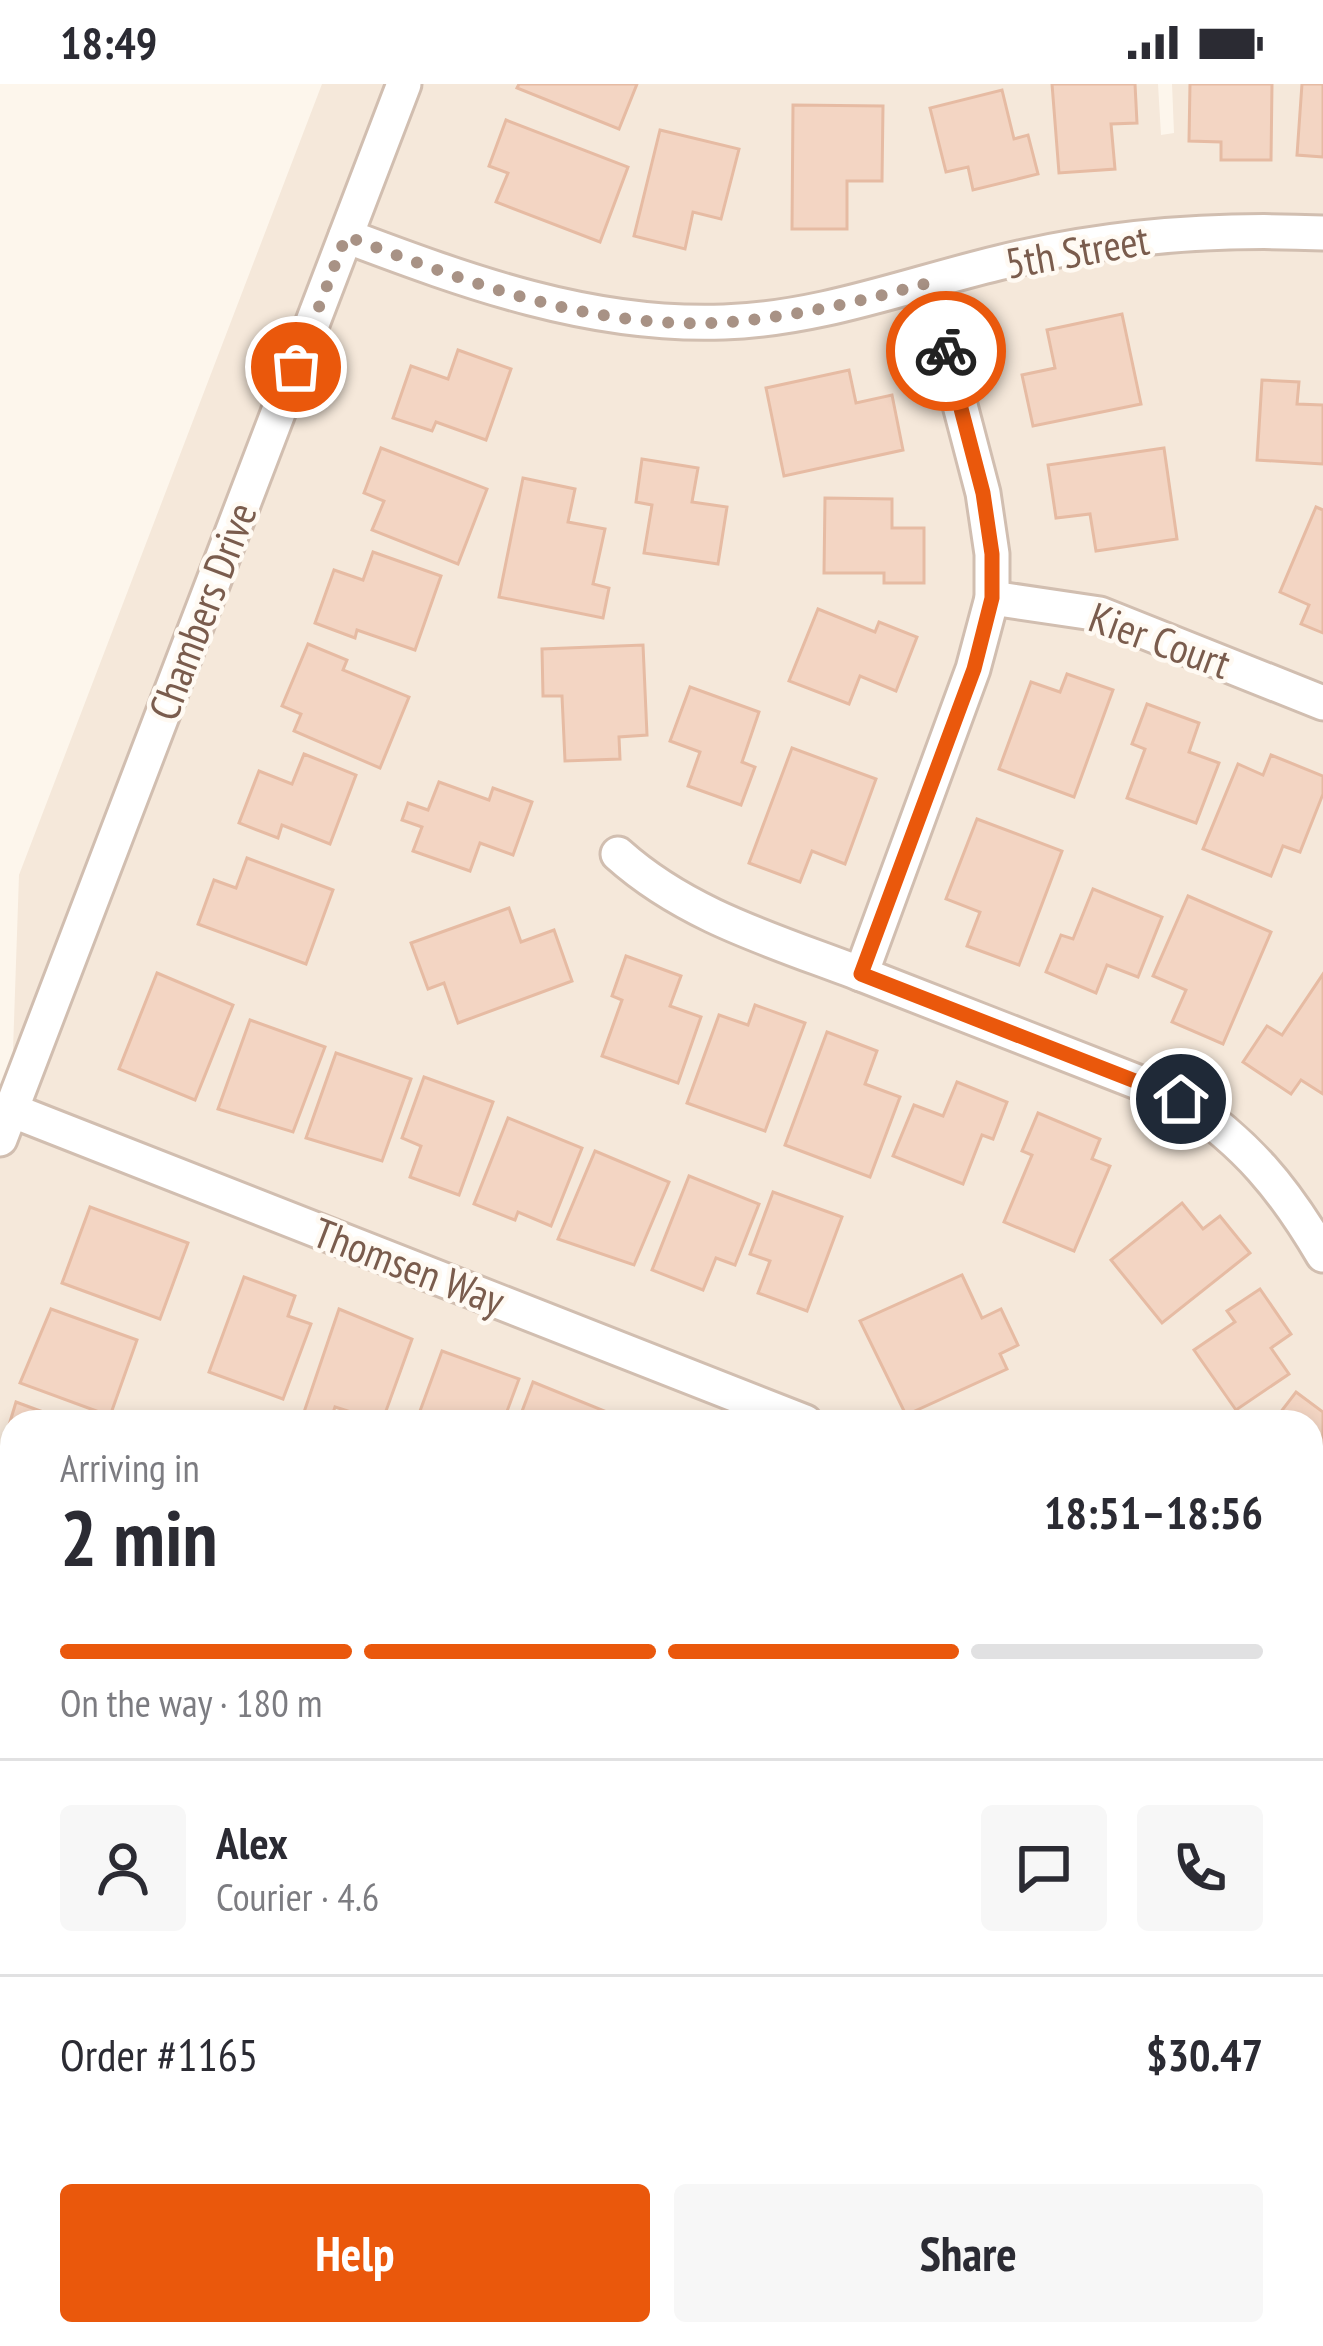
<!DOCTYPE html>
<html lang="en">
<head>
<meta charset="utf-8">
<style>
	body { margin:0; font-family:"PT Sans Narrow",sans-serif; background:#f7f7f7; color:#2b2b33; height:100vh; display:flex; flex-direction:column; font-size:45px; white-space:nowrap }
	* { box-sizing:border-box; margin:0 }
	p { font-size:39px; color:#7c7c81 }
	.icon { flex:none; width:66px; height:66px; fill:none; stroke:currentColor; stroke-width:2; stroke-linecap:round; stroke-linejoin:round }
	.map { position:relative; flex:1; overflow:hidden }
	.panel { position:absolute; left:0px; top:1326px; width:1323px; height:936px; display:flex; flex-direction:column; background:#fff; border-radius:36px 36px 0 0; box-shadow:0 6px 18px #0003 }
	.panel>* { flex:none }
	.pin { position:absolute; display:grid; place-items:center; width:102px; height:102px; color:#fff; margin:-51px; border:6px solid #fff; border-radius:50%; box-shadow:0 3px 12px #0007 }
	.courier { position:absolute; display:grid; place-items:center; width:120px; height:120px; margin:-60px; border:9px solid #ea580c; border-radius:50%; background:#fff; color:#222; box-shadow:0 3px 15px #0007 }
	.headline em { font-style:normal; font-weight:800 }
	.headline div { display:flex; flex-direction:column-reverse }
	.headline { display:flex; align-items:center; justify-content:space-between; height:204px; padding:0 60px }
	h1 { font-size:78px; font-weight:800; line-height:90px }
	.bar { display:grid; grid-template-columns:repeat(4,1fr); gap:18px 12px; align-content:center; height:144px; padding:0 60px }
	.bar i { height:15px; border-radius:9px; background:#e1e1e2 }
	.bar .selected { background:#ea580c }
	.bar p { grid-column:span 4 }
	.line { display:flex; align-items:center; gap:30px; padding:0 60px; border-top:3px solid #e1e1e2 }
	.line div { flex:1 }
	.round { display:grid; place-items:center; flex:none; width:126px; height:126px; border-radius:12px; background:#f7f7f7 }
	.button { display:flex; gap:24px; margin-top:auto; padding:24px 60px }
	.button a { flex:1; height:138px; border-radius:12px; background:#ea580c; color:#fff; font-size:48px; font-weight:800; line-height:138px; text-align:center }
	.button a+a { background:#f7f7f7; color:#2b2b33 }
	.status { display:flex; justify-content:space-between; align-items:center; height:84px; padding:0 60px; background:#fff; direction:ltr }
	.status svg { height:33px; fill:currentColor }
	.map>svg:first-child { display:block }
	.residential { fill:#f5e8da; fill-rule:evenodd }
	.building { fill:#f3d5c3; stroke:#e6bba3; stroke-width:3 }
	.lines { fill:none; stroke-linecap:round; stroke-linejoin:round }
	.street-casing { stroke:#d1beb0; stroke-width:39 }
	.street { stroke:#fff; stroke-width:33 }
	.done { stroke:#a89285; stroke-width:12; stroke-dasharray:0 21.6 }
	.route { stroke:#ea580c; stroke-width:15 }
	.labels { text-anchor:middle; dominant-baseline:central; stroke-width:9; stroke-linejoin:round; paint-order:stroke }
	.street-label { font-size:42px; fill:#7a5c4d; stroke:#fffaf3 }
</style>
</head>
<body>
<div class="status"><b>18:49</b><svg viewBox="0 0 49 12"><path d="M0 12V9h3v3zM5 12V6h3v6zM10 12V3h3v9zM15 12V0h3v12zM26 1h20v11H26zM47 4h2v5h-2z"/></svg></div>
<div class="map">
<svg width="1323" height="2262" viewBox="0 0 1323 2262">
	<rect width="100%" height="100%" fill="#fdf6ec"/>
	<path class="residential" d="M322 0H1158L1161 51 1174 49 1172 0H1323V2262H0V1021L11 1025 19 791ZM12 1338H1311V2250H12Z"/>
	<g class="building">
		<path d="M519 0H637L619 45 517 4Z"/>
		<path d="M1052 0H1135L1137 39 1111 40 1115 85 1059 89Z"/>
		<path d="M1190 0H1272L1271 76H1221V58L1189 57Z"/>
		<path d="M1302 0H1323V73L1297 71Z"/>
		<path d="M1002 6 1014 55 1028 51 1038 90 973 106 968 83 946 88 930 24Z"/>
		<path d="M793 21 883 22 882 97H847V145H792Z"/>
		<path d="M506 36 628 83 600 158 496 118 508 89 489 82Z"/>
		<path d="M660 46 739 65 721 135 693 128 685 165 634 152Z"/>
		<path d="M1122 230 1141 320 1033 342 1022 291 1055 284 1047 246Z"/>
		<path d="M458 266 511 285 486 356 436 338 432 347 393 334 411 282 448 295Z"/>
		<path d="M849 286 856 319 892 311 903 366 784 392 766 304Z"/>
		<path d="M1262 296 1299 298 1297 320 1323 321V380L1257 376Z"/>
		<path d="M381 364 487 405 458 480 372 446 384 417 364 409Z"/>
		<path d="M1164 364 1177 455 1096 467 1090 430 1056 434 1048 381Z"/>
		<path d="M642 375 698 384 692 418 727 423 718 480 644 469 652 421 636 418Z"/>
		<path d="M523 394 575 405 568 438 605 445 593 500 609 504 603 534 499 513Z"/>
		<path d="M825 414 892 415V444H924V499H884V489H824Z"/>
		<path d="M1316 423 1323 426V549L1301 540 1309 521 1280 508Z"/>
		<path d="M373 468 441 492 415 566 357 546 355 554 315 539 334 486 363 496Z"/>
		<path d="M818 525 875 548 879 538 917 553 896 607 860 592 849 620 789 597Z"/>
		<path d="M308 560 347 576 343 586 409 613 380 684 294 647 301 630 282 622Z"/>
		<path d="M643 561 647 651 619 653 620 675 565 677 562 612H543L542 565Z"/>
		<path d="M1067 590 1113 606 1074 713 999 685 1031 598 1060 608Z"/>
		<path d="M690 603 759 628 742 678 755 683 741 721 688 702 700 668 670 657Z"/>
		<path d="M1147 620 1199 639 1189 668 1219 679 1196 739 1127 714 1145 665 1132 660Z"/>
		<path d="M792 664 876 695 845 780 812 767 800 798 749 779Z"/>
		<path d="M304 670 356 691 330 760 282 741 278 754 239 739 259 687 292 700Z"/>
		<path d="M1271 671 1323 692V710L1300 768 1283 762 1271 792 1203 765 1238 680 1263 691Z"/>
		<path d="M439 698 489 716 493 704 532 718 513 771 480 759 470 787 413 767 422 743 402 736 408 719 428 726Z"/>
		<path d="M977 735 1062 767 1019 881 967 862 980 828 946 815Z"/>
		<path d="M247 774 333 806 306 880 198 840 214 796 236 804Z"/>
		<path d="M1093 805 1162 833 1138 893 1107 881 1096 909 1046 888 1061 851 1073 855Z"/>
		<path d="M1188 812 1271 848 1223 960 1172 938 1186 906 1153 892Z"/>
		<path d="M509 824 521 858 554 846 572 897 458 939 444 899 428 905 411 859Z"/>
		<path d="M626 872 681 892 670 922 701 933 678 999 602 972 622 916 612 912Z"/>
		<path d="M157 889 233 921 195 1016 119 985Z"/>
		<path d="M1323 890V1010L1301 996 1291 1010 1243 978 1267 942 1282 951Z"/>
		<path d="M755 921 805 939 765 1047 687 1019 719 931 748 941Z"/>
		<path d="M250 936 325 963 293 1048 218 1025Z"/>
		<path d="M827 948 877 967 865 1000 900 1013 870 1093 785 1061Z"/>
		<path d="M336 969 411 995 382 1077 306 1054Z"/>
		<path d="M424 993 493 1018 459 1111 410 1093 421 1062 402 1054Z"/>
		<path d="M957 998 1007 1018 993 1055 982 1051 963 1100 893 1072 914 1021 943 1032Z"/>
		<path d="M1038 1029 1100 1055 1092 1075 1110 1082 1074 1167 1004 1138 1032 1071 1022 1067Z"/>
		<path d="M508 1034 582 1064 551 1142 518 1128 515 1136 474 1120Z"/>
		<path d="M595 1067 669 1098 634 1181 558 1155Z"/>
		<path d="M689 1092 759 1120 735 1181 716 1174 703 1206 652 1186Z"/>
		<path d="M773 1108 842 1133 807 1227 758 1209 770 1177 750 1170Z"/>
		<path d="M1182 1119 1203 1145 1220 1132 1250 1169 1162 1239 1111 1176Z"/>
		<path d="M90 1123 188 1159 160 1235 62 1199Z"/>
		<path d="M962 1191 982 1234 1001 1225 1018 1261 1000 1270 1007 1285 906 1331 860 1237Z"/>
		<path d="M244 1193 295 1212 288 1232 311 1240 283 1315 209 1288Z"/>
		<path d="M1260 1205 1291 1250 1271 1264 1289 1290 1236 1326 1194 1266 1235 1238 1227 1227Z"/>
		<path d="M51 1225 137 1256 110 1332 20 1299Z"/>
		<path d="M339 1225 412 1255 382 1338 335 1323 330 1338 302 1334Z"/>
		<path d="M442 1267 519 1295 503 1338H416Z"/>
		<path d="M533 1298 607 1328 603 1338H518Z"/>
		<path d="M1296 1308 1323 1328V1423L1319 1428 1311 1422V1338H1273Z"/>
		<path d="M16 1318 70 1338H12V1375L0 1371Z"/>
		<path d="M0 1555 12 1560V1644L0 1640Z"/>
		<path d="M1323 1650V1692L1311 1688Z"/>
		<path d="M1323 1725V1798L1311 1794V1733L1319 1736Z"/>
		<path d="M12 1749V1858L0 1853V1779Z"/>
		<path d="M1311 1806 1323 1811V1906L1311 1901Z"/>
		<path d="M0 2018 12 2023 10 2133 0 2130Z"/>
		<path d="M1316 2065 1323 2068V2185L1311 2181V2081Z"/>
		<path d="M44 2250H121L117 2262H43L40 2261Z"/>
		<path d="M359 2250H417L412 2262H391Z"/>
		<path d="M464 2250H518L517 2253 539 2261 460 2262Z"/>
		<path d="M557 2250H614L639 2259 552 2262Z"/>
		<path d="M1044 2250H1084L1080 2262Z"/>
		<path d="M1133 2250H1196L1192 2262H1133L1137 2252Z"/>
		<path d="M1209 2250H1295L1290 2262H1204Z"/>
	</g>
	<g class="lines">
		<defs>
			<g id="street">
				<path d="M346 152C468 198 591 243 724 238 819 235 907 201 998 179 1103 153 1215 144 1323 149"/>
				<path d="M928 199 983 409 992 470V514L973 585 861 890 1181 1015C1247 1060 1283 1103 1323 1171"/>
				<path d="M992 514 1100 530 1323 619"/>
				<path d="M618 770C687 832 775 857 861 890"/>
				<path d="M11 1026 805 1338"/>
				<path d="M0 1055 404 0"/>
				<path d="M0 1477 12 1482"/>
				<path d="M0 1938 12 1942"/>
				<path d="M1311 1972 1323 1977"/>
				<path d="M827 2250 858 2262"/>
			</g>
		</defs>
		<use href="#street" class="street-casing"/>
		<use href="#street" class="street"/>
	</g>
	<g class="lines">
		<path class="done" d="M296 283 346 152C467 198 597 248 730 238 797 232 863 217 928 199L946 267"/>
		<path class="route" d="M946 267 983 409 992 470V514L974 585 861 890 1181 1015"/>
	</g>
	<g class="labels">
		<g class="street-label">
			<text transform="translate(1077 167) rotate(-10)">5th Street</text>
			<text transform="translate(202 527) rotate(-69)">Chambers Drive</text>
			<text transform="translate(1160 556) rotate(20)">Kier Court</text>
			<text transform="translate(409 1182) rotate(21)">Thomsen Way</text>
		</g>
	</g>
</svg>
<div class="pin" style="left:296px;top:283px;background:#ea580c"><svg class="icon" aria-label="bag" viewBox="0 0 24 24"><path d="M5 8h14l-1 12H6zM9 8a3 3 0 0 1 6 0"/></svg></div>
<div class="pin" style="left:1181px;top:1015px;background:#1f2937"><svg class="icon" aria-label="home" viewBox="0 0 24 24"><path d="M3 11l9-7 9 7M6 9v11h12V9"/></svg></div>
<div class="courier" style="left:946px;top:267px"><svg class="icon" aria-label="bike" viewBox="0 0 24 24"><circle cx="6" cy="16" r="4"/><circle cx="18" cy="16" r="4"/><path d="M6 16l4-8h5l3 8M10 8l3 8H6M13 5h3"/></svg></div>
<section class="panel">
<div class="headline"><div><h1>2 min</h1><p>Arriving in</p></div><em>18:51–18:56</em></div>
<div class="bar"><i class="selected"></i><i class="selected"></i><i class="selected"></i><i></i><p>On the way · 180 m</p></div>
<div class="line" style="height:216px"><a class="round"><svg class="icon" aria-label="person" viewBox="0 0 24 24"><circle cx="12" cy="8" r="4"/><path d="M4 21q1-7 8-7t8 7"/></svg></a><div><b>Alex</b><p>Courier · 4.6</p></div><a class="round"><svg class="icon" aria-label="chat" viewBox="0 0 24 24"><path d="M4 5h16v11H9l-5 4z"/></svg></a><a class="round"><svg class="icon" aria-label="phone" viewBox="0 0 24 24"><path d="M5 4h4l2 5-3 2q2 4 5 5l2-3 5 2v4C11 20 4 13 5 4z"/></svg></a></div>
<div class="line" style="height:156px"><div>Order #1165</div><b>$30.47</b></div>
<div class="button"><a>Help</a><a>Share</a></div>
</section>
</div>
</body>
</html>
